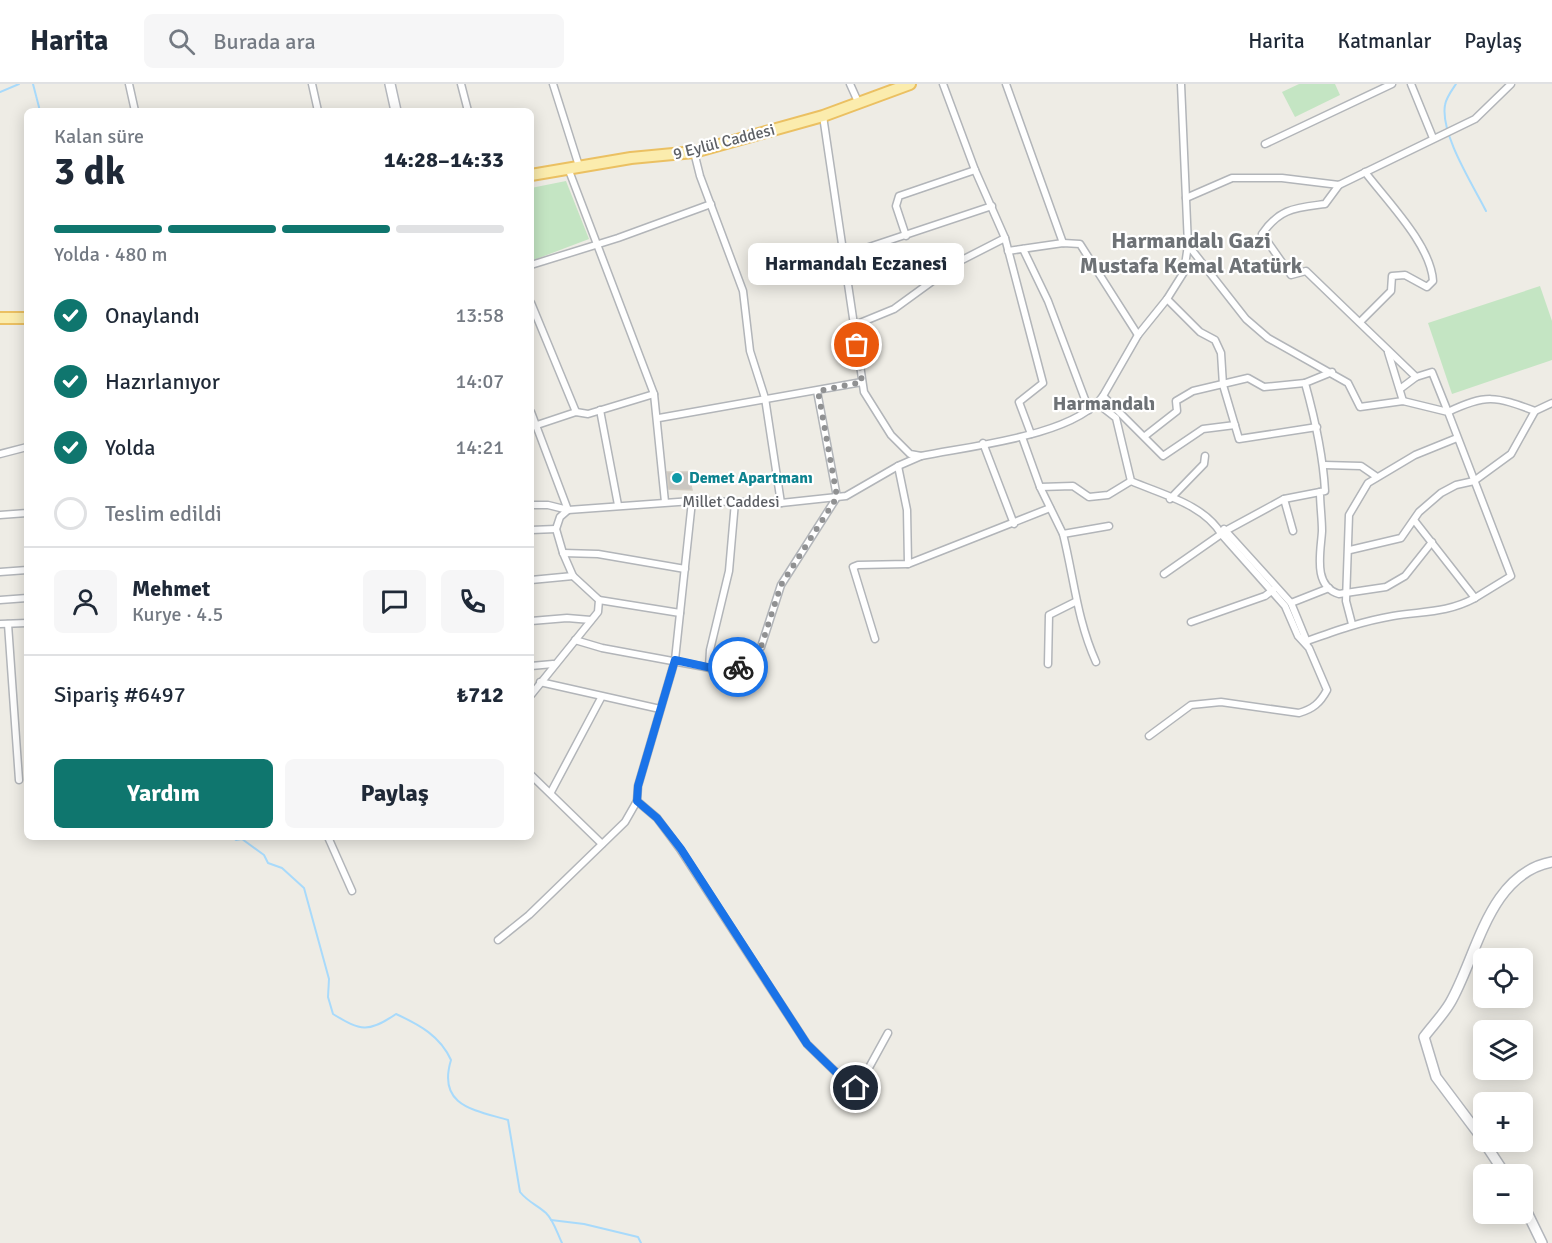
<!DOCTYPE html>
<html lang="tr">
<head>
<meta charset="utf-8">
<style>
	body { margin:0; font-family:Signika,sans-serif; background:#f6f6f7; color:#1f2937; height:100vh; display:flex; flex-direction:column; font-size:22px; white-space:nowrap }
	* { box-sizing:border-box; margin:0 }
	p { font-size:20px; color:#747a83 }
	.icon { flex:none; width:33px; height:33px; fill:none; stroke:currentColor; stroke-width:2; stroke-linecap:round; stroke-linejoin:round }
	.map { position:relative; flex:1; overflow:hidden }
	.panel { position:absolute; left:24px; top:24px; width:510px; height:732px; display:flex; flex-direction:column; background:#fff; border-radius:9px; box-shadow:0 3px 15px #0003 }
	.panel>* { flex:none }
	.buttons { position:absolute; left:1473px; top:864px; display:grid; gap:12px }
	.buttons a { display:grid; place-items:center; width:60px; height:60px; border-radius:9px; background:#fff; box-shadow:0 3px 15px #0003; font-size:30px }
	.pin { position:absolute; display:grid; place-items:center; width:51px; height:51px; color:#fff; margin:-26px; border:3px solid #fff; border-radius:50%; box-shadow:0 2px 6px #0007 }
	.courier { position:absolute; display:grid; place-items:center; width:60px; height:60px; margin:-30px; border:4px solid #1a73e8; border-radius:50%; background:#fff; color:#222; box-shadow:0 2px 8px #0007 }
	.bubble { position:absolute; height:42px; border-radius:9px; background:#fff; box-shadow:0 3px 15px #0003; font-size:20px; font-weight:800; line-height:42px; text-align:center }
	.overview em { font-style:normal; font-weight:800 }
	.overview div { display:flex; flex-direction:column-reverse }
	.overview { display:flex; align-items:center; justify-content:space-between; height:102px; padding:0 30px }
	h1 { font-size:39px; font-weight:800; line-height:45px }
	.bar { display:grid; grid-template-columns:repeat(4,1fr); gap:9px 6px; align-content:center; height:72px; padding:0 30px }
	.bar i { height:8px; border-radius:4px; background:#e0e1e3 }
	.bar .selected { background:#0f766e }
	.bar p { grid-column:span 4 }
	.line { display:flex; align-items:center; gap:15px; padding:0 30px; border-top:2px solid #e0e1e3 }
	.line div { flex:1 }
	.round { display:grid; place-items:center; flex:none; width:63px; height:63px; border-radius:9px; background:#f6f6f7 }
	ol { padding:0 30px; list-style:none }
	li { display:flex; align-items:center; gap:18px; height:66px }
	li p { margin-inline-start:auto }
	li .icon { padding:6px; border-radius:50%; background:#0f766e; color:#fff; stroke-width:4 }
	li:last-child { color:#747a83 }
	li i { width:33px; height:33px; border:3px solid #e0e1e3; border-radius:50% }
	.primary-button { display:flex; gap:12px; margin-top:auto; padding:12px 30px }
	.primary-button a { flex:1; height:69px; border-radius:9px; background:#0f766e; color:#fff; font-size:24px; font-weight:800; line-height:69px; text-align:center }
	.primary-button a+a { background:#f6f6f7; color:#1f2937 }
	header { display:flex; align-items:center; gap:36px; box-sizing:border-box; height:84px; padding:0 30px; background:#fff; border-bottom:2px solid #e0e1e3 }
	header strong { font-size:28px }
	nav { display:flex; gap:33px; margin-inline-start:auto; font-size:21px }
	.search { width:420px; height:54px; background:#f6f6f7; display:flex; align-items:center; gap:15px; box-sizing:border-box; padding:0 21px; border-radius:9px; color:#747a83; font-size:22px }
	.map>svg:first-child { display:block }
	.green { fill:#c4e5c3 }
	.lines { fill:none; stroke-linecap:round; stroke-linejoin:round }
	.stream { stroke:#a8dafb; stroke-width:2 }
	.building { fill:#cac7c2; stroke:#d3cdc3; stroke-width:1.5 }
	.street-casing { stroke:#b2b5b9; stroke-width:9 }
	.secondary-casing { stroke:#b4b7bc; stroke-width:12 }
	.primary-casing { stroke:#ebc062; stroke-width:14 }
	.street { stroke:#fff; stroke-width:6 }
	.secondary { stroke:#fff; stroke-width:9 }
	.primary { stroke:#fbecad; stroke-width:10 }
	.done { stroke:#909192; stroke-width:6; stroke-dasharray:0 10.8 }
	.route { stroke:#1a73e8; stroke-width:8 }
	.culture-dot { fill:#0f9aa8; stroke:#fff; stroke-width:2 }
	.labels { text-anchor:middle; dominant-baseline:central; stroke-width:4.5; stroke-linejoin:round; paint-order:stroke }
	.street-label { font-size:16px; fill:#5d6065; stroke:#fff }
	.culture-label { font-size:16px; font-weight:bold; fill:#0d838f; stroke:#fff; text-anchor:start }
	.quarter-label { font-size:20px; font-weight:bold; fill:#6e7276; stroke:#fff }
	.district-label { font-size:22px; font-weight:bold; fill:#6e7276; stroke:#fff }
</style>
</head>
<body>
<header>
<strong>Harita</strong>
<div class="search"><svg class="icon" aria-label="search" viewBox="0 0 24 24"><circle cx="10" cy="10" r="6"/><path d="M15 15l6 6"/></svg>Burada ara</div>
<nav><a>Harita</a><a>Katmanlar</a><a>Paylaş</a></nav>
</header>
<div class="map">
<svg width="1552" height="1159" viewBox="0 0 1552 1159">
	<rect width="100%" height="100%" fill="#eeece5"/>
	<g class="green">
		<path d="M1299 0H1335L1340 11 1295 33 1282 8Z"/>
		<path d="M566 97 589 155 531 177V104Z"/>
		<path d="M1540 202 1552 237V276L1452 310 1428 239Z"/>
	</g>
	<g class="lines">
		<g class="stream">
			<path d="M33 0 40 27"/>
			<path d="M1456 0C1452 6 1446 14 1445 21 1440 50 1473 101 1486 127"/>
			<path d="M0 8 19 0"/>
			<path d="M232 753 236 756 242 755 264 771 268 779 282 784 304 804 329 895 328 913 333 930C361 947 368 949 396 930 420 941 440 952 451 976 437 1022 474 1026 508 1036L520 1108C528 1118 537 1121 546 1129 554 1137 557 1149 562 1159"/>
			<path d="M551 1136 584 1140 638 1153 641 1159"/>
		</g>
	</g>
	<path class="building" d="M667 388H688L692 406 669 405Z"/>
	<g class="lines">
		<defs>
			<g id="street">
				<path d="M129 0 135 27"/>
				<path d="M312 0 318 27"/>
				<path d="M461 0 468 27"/>
				<path d="M553 0 579 82"/>
				<path d="M850 0 859 20"/>
				<path d="M943 0 975 86 1005 154 1043 299 1019 318 1031 350"/>
				<path d="M1006 0 1063 159"/>
				<path d="M1411 0 1433 54"/>
				<path d="M823 32 864 308 891 351 910 370 921 372C969 362 1075 352 1103 312L1138 251 1167 215 1184 188 1188 161 1181 0"/>
				<path d="M1265 60 1392 0"/>
				<path d="M694 68 700 92 743 207 750 267 765 314 781 419"/>
				<path d="M568 84 654 310 665 418"/>
				<path d="M1339 101 1325 120C1295 124 1280 124 1262 150L1291 191 1306 187 1416 293 1432 288 1448 328C1486 310 1495 312 1535 327L1511 370 1474 397 1456 401 1441 409 1419 428 1401 454 1350 466"/>
				<path d="M1186 114 1232 94H1282L1339 101 1475 35 1511 0"/>
				<path d="M906 152 896 122 899 112 975 86"/>
				<path d="M1188 161 1246 235 1268 254 1348 299 1360 323 1403 317 1448 328 1511 492 1475 514 1414 436"/>
				<path d="M1023 165 1048 217 1089 326"/>
				<path d="M1008 167 1063 159 1080 160 1138 251"/>
				<path d="M845 171 992 122"/>
				<path d="M531 181 618 154 711 120"/>
				<path d="M1167 215 1200 248 1215 256 1221 269 1223 301 1239 355 1317 343"/>
				<path d="M531 219 576 328"/>
				<path d="M1360 238 1391 207 1392 192 1405 191 1427 203 1433 197C1431 161 1387 117 1365 88"/>
				<path d="M855 241 894 225 960 177 1005 154"/>
				<path d="M1388 268 1403 317"/>
				<path d="M1332 288 1305 299C1315 335 1323 369 1325 407L1320 408C1320 421 1322 434 1322 447 1321 467 1312 502 1339 510L1386 503 1405 492 1432 458"/>
				<path d="M1400 305 1416 293"/>
				<path d="M1103 312 1163 372 1203 345 1235 341"/>
				<path d="M1098 320 1116 334 1131 397C1163 411 1204 420 1222 451L1285 522 1298 552 1309 564 1327 606C1320 619 1313 625 1299 629L1221 618 1191 621 1149 652"/>
				<path d="M600 326 618 421"/>
				<path d="M1535 327 1552 319"/>
				<path d="M531 328 568 426 560 433 556 445 563 469 573 492 599 516 598 528 531 611"/>
				<path d="M659 334 862 298"/>
				<path d="M531 343 576 328 588 330 654 310"/>
				<path d="M1145 352 1177 327 1176 317 1193 307 1248 294 1264 303 1305 299"/>
				<path d="M1022 353 1040 403 1063 450"/>
				<path d="M983 359 1014 440"/>
				<path d="M0 370 27 363"/>
				<path d="M1324 381 1361 382 1377 393"/>
				<path d="M898 382 907 426 908 480"/>
				<path d="M1040 403 1073 402 1089 413 1108 411 1131 397"/>
				<path d="M1170 415 1204 380 1205 372"/>
				<path d="M1284 415 1293 447"/>
				<path d="M531 421H548L568 426 692 417 781 419 837 413 846 412 898 382 921 372"/>
				<path d="M0 431 27 429"/>
				<path d="M1224 445 1291 519 1307 558"/>
				<path d="M531 446 556 445"/>
				<path d="M563 469 598 470 685 485"/>
				<path d="M0 488 27 486"/>
				<path d="M1164 490 1227 446 1284 415 1320 408"/>
				<path d="M531 496 573 492"/>
				<path d="M0 516 27 514"/>
				<path d="M599 516 680 529"/>
				<path d="M1291 519 1329 504"/>
				<path d="M531 537 567 534 591 536"/>
				<path d="M1191 538 1265 512 1273 506"/>
				<path d="M0 540 27 539"/>
				<path d="M8 540 19 696"/>
				<path d="M1352 540 1346 517 1349 431 1368 399 1415 371 1457 354"/>
				<path d="M875 555 853 483 858 481 908 480 1050 424"/>
				<path d="M575 556 602 564 721 586 738 583 761 563 781 501 837 413 817 307"/>
				<path d="M1307 557C1335 547 1363 537 1393 532 1423 527 1447 529 1475 514"/>
				<path d="M1096 578C1077 536 1074 494 1063 450L1109 442"/>
				<path d="M1048 580 1049 531 1075 518"/>
				<path d="M531 582 553 580"/>
				<path d="M709 584 710 566 729 487 735 418"/>
				<path d="M540 598 660 625"/>
				<path d="M531 691 602 760"/>
				<path d="M551 708 601 614"/>
				<path d="M637 717 657 734 680 765 807 960 848 1000 856 1004 860 1000 888 949"/>
				<path d="M328 753 352 807"/>
				<path d="M498 856 529 831 625 738 637 717 638 702 675 576 692 417"/>
			</g>
			<g id="secondary">
				<path d="M390 0 396 27"/>
				<path d="M1484 1057 1436 993 1424 953C1432 942 1443 931 1450 919 1477 873 1488 790 1552 778"/>
				<path d="M1484 1058 1505 1090"/>
				<path d="M1522 1118 1542 1159"/>
			</g>
			<g id="primary">
				<path d="M531 91 631 74 694 68 823 32 910 0"/>
				<path d="M0 234H27"/>
			</g>
		</defs>
		<use href="#street" class="street-casing"/>
		<use href="#secondary" class="secondary-casing"/>
		<use href="#primary" class="primary-casing"/>
		<use href="#street" class="street"/>
		<use href="#secondary" class="secondary"/>
		<use href="#primary" class="primary"/>
	</g>
	<g class="lines">
		<path class="done" d="M738 583 761 563 781 501 837 413 818 307 862 298 857 261"/>
		<path class="route" d="M738 583 721 586 675 576 638 702 637 717 657 734 681 765 807 960 848 1000 856 1004"/>
	</g>
	<circle class="culture-dot" cx="677" cy="394" r="6"/>
	<g class="labels">
		<g class="street-label">
			<text transform="translate(724 58) rotate(-14)">9 Eylül Caddesi</text>
			<text x="731" y="418">Millet Caddesi</text>
		</g>
		<g class="culture-label">
			<text x="689" y="394">Demet Apartmanı</text>
		</g>
		<g class="quarter-label">
			<text x="1104" y="319">Harmandalı</text>
		</g>
		<g class="district-label">
			<text x="1191" y="156">Harmandalı Gazi<tspan x="1191" dy="25">Mustafa Kemal Atatürk</tspan></text>
		</g>
	</g>
</svg>
<div class="buttons">
<a><svg class="icon" aria-label="locate" viewBox="0 0 24 24"><circle cx="12" cy="12" r="6"/><path d="M12 2v4M12 18v4M2 12h4M18 12h4"/></svg></a>
<a><svg class="icon" aria-label="layers" viewBox="0 0 24 24"><path d="M12 4l9 5-9 5-9-5zM3 14l9 5 9-5"/></svg></a>
<a>+</a>
<a>−</a>
</div>
<div class="pin" style="left:857px;top:261px;background:#ea580c"><svg class="icon" aria-label="bag" viewBox="0 0 24 24"><path d="M5 8h14l-1 12H6zM9 8a3 3 0 0 1 6 0"/></svg></div>
<div class="pin" style="left:856px;top:1004px;background:#1f2937"><svg class="icon" aria-label="home" viewBox="0 0 24 24"><path d="M3 11l9-7 9 7M6 9v11h12V9"/></svg></div>
<div class="courier" style="left:738px;top:583px"><svg class="icon" aria-label="bike" viewBox="0 0 24 24"><circle cx="6" cy="16" r="4"/><circle cx="18" cy="16" r="4"/><path d="M6 16l4-8h5l3 8M10 8l3 8H6M13 5h3"/></svg></div>
<div class="bubble" style="left:748px;top:159px;width:216px">Harmandalı Eczanesi</div>
<section class="panel">
<div class="overview"><div><h1>3 dk</h1><p>Kalan süre</p></div><em>14:28–14:33</em></div>
<div class="bar"><i class="selected"></i><i class="selected"></i><i class="selected"></i><i></i><p>Yolda · 480 m</p></div>
<ol>
<li><svg class="icon" aria-label="check" viewBox="0 0 24 24"><path d="M5 12l5 5 9-10"/></svg>Onaylandı<p>13:58</p></li>
<li><svg class="icon" aria-label="check" viewBox="0 0 24 24"><path d="M5 12l5 5 9-10"/></svg>Hazırlanıyor<p>14:07</p></li>
<li><svg class="icon" aria-label="check" viewBox="0 0 24 24"><path d="M5 12l5 5 9-10"/></svg>Yolda<p>14:21</p></li>
<li><i></i>Teslim edildi</li>
</ol>
<div class="line" style="height:108px"><a class="round"><svg class="icon" aria-label="person" viewBox="0 0 24 24"><circle cx="12" cy="8" r="4"/><path d="M4 21q1-7 8-7t8 7"/></svg></a><div><b>Mehmet</b><p>Kurye · 4.5</p></div><a class="round"><svg class="icon" aria-label="chat" viewBox="0 0 24 24"><path d="M4 5h16v11H9l-5 4z"/></svg></a><a class="round"><svg class="icon" aria-label="phone" viewBox="0 0 24 24"><path d="M5 4h4l2 5-3 2q2 4 5 5l2-3 5 2v4C11 20 4 13 5 4z"/></svg></a></div>
<div class="line" style="height:78px"><div>Sipariş #6497</div><b>₺712</b></div>
<div class="primary-button"><a>Yardım</a><a>Paylaş</a></div>
</section>
</div>
</body>
</html>
